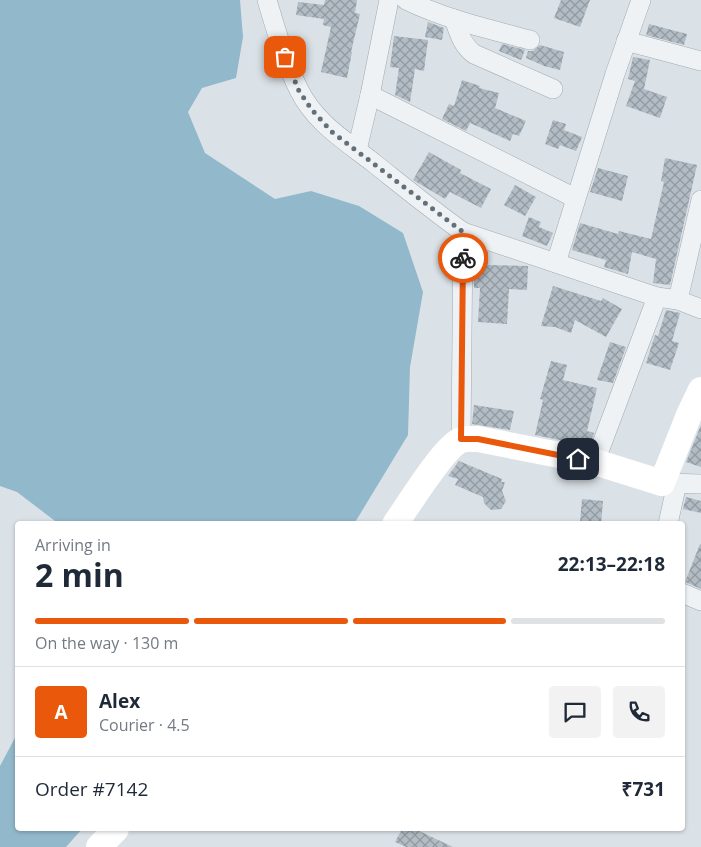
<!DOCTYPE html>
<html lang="en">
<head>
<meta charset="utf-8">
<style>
	body { margin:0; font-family:"Open Sans",sans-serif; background:#f2f2f3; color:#1f2937; height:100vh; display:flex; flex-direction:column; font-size:19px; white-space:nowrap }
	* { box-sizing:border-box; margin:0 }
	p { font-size:16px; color:#747a83 }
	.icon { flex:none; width:28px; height:28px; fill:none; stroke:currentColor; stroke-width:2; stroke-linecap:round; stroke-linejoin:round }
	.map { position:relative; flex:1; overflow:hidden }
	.sheet { position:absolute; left:15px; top:521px; width:670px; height:310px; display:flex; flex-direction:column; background:#fff; border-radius:5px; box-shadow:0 1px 4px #0004 }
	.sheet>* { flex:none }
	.pin { position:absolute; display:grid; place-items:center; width:42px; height:42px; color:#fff; margin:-21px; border-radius:10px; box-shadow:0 2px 8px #0006 }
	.courier { position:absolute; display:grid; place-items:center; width:50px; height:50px; margin:-25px; border:4px solid #ea580c; border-radius:50%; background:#fff; color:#222; box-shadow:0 1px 6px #0007 }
	.headline em { font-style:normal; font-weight:700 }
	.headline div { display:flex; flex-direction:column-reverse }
	.headline { display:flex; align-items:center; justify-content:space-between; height:85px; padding:0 20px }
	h1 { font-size:32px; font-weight:700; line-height:38px }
	.bar { display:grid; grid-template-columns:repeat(4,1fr); gap:8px 5px; align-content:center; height:60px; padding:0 20px }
	.bar i { height:6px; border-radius:4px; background:#e0e1e3 }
	.bar .selected { background:#ea580c }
	.bar p { grid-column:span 4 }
	.line { display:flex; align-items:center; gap:12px; padding:0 20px; border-top:1px solid #e0e1e3 }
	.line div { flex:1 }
	.round { display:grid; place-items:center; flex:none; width:52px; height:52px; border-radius:5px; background:#f2f2f3 }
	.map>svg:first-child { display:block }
	.water { fill:#92b8cb }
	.building { fill:url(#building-cross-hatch) }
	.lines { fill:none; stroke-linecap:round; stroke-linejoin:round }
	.minor-casing { stroke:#a0aab1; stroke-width:20 }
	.minor { stroke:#eef2f5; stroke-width:19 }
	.secondary { stroke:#fff; stroke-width:26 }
	.done { stroke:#647079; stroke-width:5; stroke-dasharray:0 9 }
	.route { stroke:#ea580c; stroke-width:6 }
</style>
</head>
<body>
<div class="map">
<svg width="701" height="847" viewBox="0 0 701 847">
	<defs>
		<pattern id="building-cross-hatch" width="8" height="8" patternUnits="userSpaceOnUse" patternTransform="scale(1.25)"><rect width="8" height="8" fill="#b2bcc4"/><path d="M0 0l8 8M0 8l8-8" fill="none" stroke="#9199a1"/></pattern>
	</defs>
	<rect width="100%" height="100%" fill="#dbe2e7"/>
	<g class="water">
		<path d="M0 0H240L243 37 236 78 202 88 188 112 205 153 275 199 311 191 359 206 403 233 423 292 410 367 408 435 354 524H59L17 492 0 486Z"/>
		<path d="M17 734 18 829H82L66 847H0V766Z"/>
	</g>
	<g class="building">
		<path d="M325 0H357L355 13 360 14 351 52H352L347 78 321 72 331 27 323 25 324 19 296 15 298 2 324 5Z"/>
		<path d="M561 0H590L580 27 554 18Z"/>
		<path d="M428 22 444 28 442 40 425 37Z"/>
		<path d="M649 24 687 34 684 45 646 35Z"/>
		<path d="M394 36 428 40 424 71 415 69 410 102 395 95 399 68 390 67Z"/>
		<path d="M502 44 525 50 521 60 499 51Z"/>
		<path d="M540 45 564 52 560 70 544 66 526 58 528 51H533Z"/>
		<path d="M633 57 650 60 644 89 667 97 660 118 626 106 635 81 628 79Z"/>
		<path d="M462 80 480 86 479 88 499 93 495 108 526 121 519 136 513 134 510 141 470 123 466 131 442 119 449 104 454 106Z"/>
		<path d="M553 120 566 124 564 130 582 137 576 151 560 145 558 149 545 144Z"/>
		<path d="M429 152 461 170 460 173 491 189 481 208 450 192 445 199 413 180Z"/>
		<path d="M665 158 697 165 670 285 653 283 656 259 632 252 628 274 604 267 606 260 572 250 580 223 618 234 619 231 651 239 664 182 661 181Z"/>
		<path d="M598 168 628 176 622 201 590 192Z"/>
		<path d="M515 185 536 197 525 216 504 205Z"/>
		<path d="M529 217 541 222 539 227 553 233 547 246 522 236Z"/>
		<path d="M474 250 488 252V265L528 266 527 290 509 289 507 324 478 322 480 288H474Z"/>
		<path d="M553 286 601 301 603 298 622 309 606 337 575 320 571 333 555 327 541 326Z"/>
		<path d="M666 310 680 313 672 341 679 343 670 370 646 363 655 335 658 336Z"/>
		<path d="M610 342 626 347 613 383 597 380Z"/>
		<path d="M551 361 567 365 563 380 597 388 587 431 594 433 589 446 535 435 543 400 540 399Z"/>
		<path d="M474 405 514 411 510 430 472 424Z"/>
		<path d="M701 425V467L686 462Z"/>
		<path d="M459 461 502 479 501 482H505L502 491 506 501 501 509 491 510 484 503 483 497 455 485 458 479 448 476Z"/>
		<path d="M686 497 701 501V513L683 509Z"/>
		<path d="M582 499 603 501 601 524 580 522Z"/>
		<path d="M700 544H701V589L685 582Z"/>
		<path d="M402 829H415L453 847H406L395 842Z"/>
	</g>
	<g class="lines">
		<defs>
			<g id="minor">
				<path d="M267 0C276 30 285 62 299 90 316 124 346 141 375 164 404 187 432 210 463 232L657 297 678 300 701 309"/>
				<path d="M406 0C445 19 488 29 530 40"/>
				<path d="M454 19C459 33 462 45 474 54L553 89"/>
				<path d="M626 41 701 61"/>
				<path d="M370 95 575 198"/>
				<path d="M357 150 370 95 389 0"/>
				<path d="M556 263 615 74 641 0"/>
				<path d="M678 300 701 200"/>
				<path d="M461 439 463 232"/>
				<path d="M595 462 657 297"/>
				<path d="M665 483 701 484"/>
				<path d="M668 524 677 483"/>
				<path d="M682 593 701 601"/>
			</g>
		</defs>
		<use href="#minor" class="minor-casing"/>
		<use href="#minor" class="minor"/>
		<g class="secondary">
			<path d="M395 524C408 506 442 450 459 441 464 438 472 439 478 439L595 462 662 483 689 415 701 390"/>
			<path d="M99 847 116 829"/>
		</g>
	</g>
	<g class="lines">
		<path class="done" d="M285 57 299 91 312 110 332 132 463 232V258"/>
		<path class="route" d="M463 258 461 439H478L578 459"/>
	</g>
</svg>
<div class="pin" style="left:285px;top:57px;background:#ea580c"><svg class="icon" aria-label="bag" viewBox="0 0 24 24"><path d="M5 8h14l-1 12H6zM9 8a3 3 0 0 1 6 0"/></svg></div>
<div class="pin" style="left:578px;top:459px;background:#1f2937"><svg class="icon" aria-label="home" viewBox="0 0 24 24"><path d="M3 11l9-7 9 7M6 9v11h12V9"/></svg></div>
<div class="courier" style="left:463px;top:258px"><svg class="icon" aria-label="bike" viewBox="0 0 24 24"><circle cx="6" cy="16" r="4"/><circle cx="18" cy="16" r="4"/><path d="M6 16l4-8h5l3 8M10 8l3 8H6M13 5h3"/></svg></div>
<section class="sheet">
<div class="headline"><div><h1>2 min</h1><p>Arriving in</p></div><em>22:13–22:18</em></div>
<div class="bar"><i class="selected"></i><i class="selected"></i><i class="selected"></i><i></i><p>On the way · 130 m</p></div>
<div class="line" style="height:90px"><b class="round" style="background:#ea580c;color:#fff">A</b><div><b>Alex</b><p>Courier · 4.5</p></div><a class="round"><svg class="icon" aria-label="chat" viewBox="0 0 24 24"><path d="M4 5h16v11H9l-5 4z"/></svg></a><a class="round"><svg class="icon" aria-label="phone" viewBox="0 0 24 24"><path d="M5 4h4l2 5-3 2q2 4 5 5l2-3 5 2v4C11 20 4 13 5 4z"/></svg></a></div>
<div class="line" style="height:65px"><div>Order #7142</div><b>₹731</b></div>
</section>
</div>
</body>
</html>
